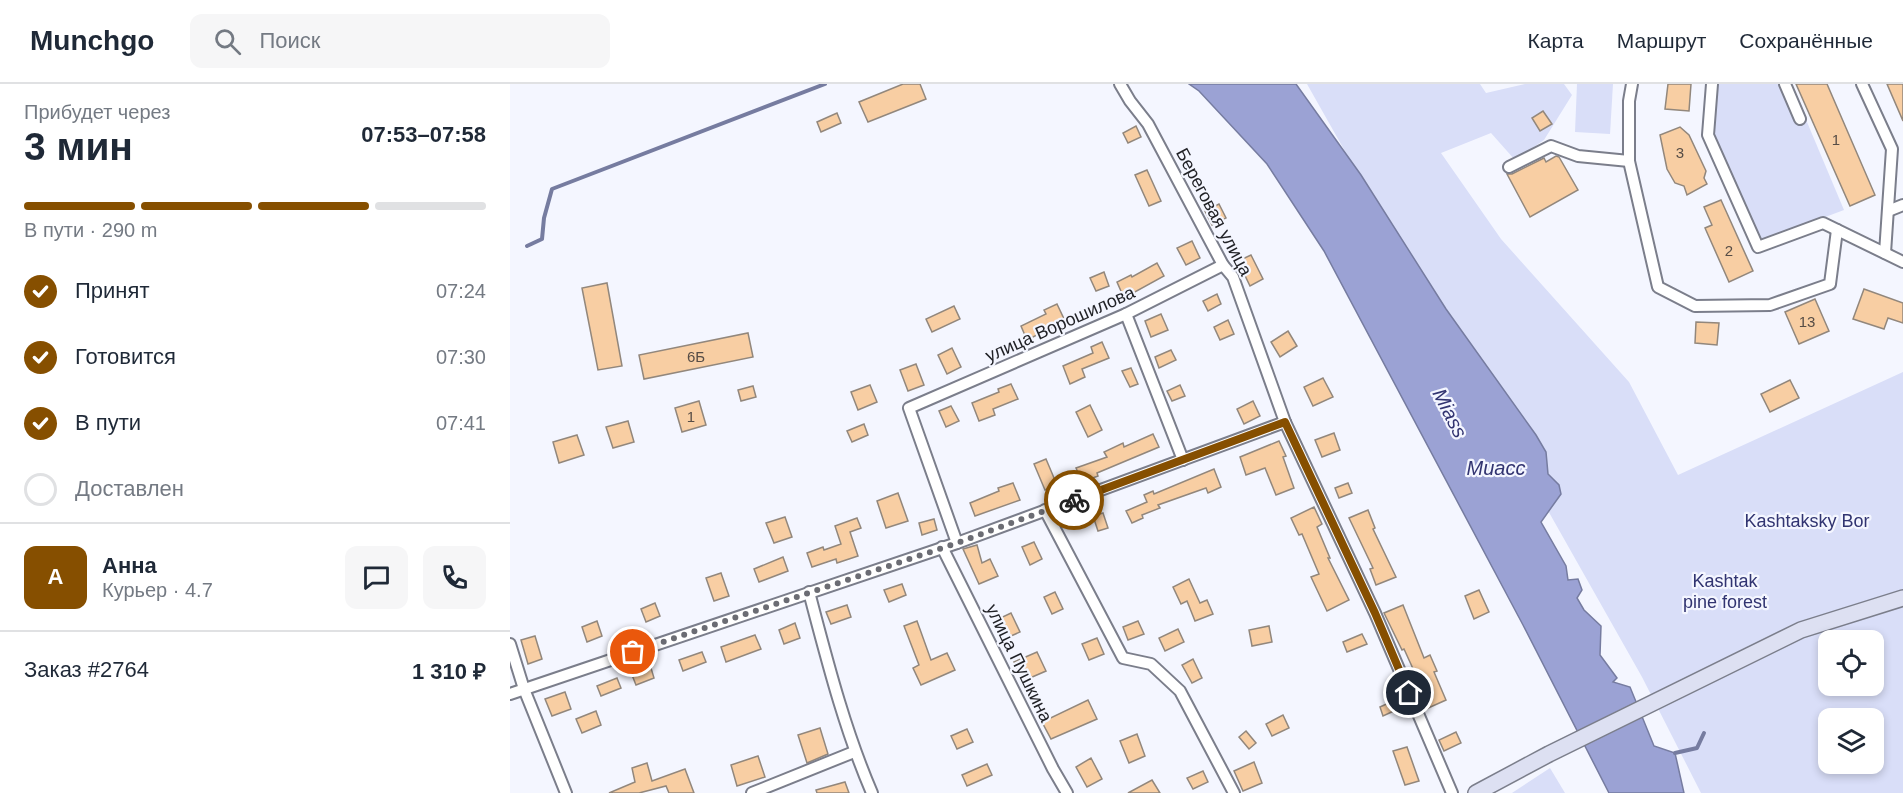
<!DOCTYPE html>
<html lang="ru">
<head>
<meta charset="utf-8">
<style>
	body { margin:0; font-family:Arial,sans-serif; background:#f6f6f7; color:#1f2937; height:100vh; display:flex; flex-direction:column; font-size:22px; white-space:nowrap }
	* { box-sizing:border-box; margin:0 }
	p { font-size:20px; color:#747a83 }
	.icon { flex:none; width:33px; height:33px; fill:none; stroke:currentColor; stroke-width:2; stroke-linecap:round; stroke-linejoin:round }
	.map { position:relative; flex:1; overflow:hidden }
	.details { display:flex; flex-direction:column; background:#fff; width:510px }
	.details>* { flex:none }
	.buttons { position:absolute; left:1308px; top:546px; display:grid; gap:12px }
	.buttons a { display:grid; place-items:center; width:66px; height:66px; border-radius:12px; background:#fff; box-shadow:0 3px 9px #0003; font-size:30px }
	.pin { position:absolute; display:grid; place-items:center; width:51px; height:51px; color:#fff; margin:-26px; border:3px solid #fff; border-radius:50%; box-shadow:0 2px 6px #0007 }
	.courier { position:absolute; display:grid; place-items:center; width:60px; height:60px; margin:-30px; border:4px solid #864f00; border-radius:50%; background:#fff; color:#222; box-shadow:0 2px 8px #0007 }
	.overview em { font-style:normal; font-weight:800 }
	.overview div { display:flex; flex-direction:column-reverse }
	.overview { display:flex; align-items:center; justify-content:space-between; height:102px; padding:0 24px }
	h1 { font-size:39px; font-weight:800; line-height:45px }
	.bar { display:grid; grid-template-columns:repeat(4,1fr); gap:9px 6px; align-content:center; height:72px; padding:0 24px }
	.bar i { height:8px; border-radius:4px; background:#e0e1e3 }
	.bar .selected { background:#864f00 }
	.bar p { grid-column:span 4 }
	.line { display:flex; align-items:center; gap:15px; padding:0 24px; border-top:2px solid #e0e1e3 }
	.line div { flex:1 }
	.round { display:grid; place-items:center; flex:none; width:63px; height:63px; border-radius:12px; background:#f6f6f7 }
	ol { padding:0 24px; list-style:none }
	li { display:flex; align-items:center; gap:18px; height:66px }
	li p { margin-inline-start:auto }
	li .icon { padding:6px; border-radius:50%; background:#864f00; color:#fff; stroke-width:4 }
	li:last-child { color:#747a83 }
	li i { width:33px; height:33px; border:3px solid #e0e1e3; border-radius:50% }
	header { display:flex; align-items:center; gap:36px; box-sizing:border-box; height:84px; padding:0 30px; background:#fff; border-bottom:2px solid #e0e1e3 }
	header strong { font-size:28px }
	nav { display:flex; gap:33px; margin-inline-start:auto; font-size:21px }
	.search { width:420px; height:54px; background:#f6f6f7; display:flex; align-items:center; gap:15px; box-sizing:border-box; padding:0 21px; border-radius:12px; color:#747a83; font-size:22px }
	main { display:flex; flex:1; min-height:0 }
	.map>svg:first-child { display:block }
	.green { fill:#d9def8; fill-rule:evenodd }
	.water { fill:#9ba2d4; stroke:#767ca0; stroke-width:1.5 }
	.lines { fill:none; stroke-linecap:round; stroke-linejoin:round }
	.stream { stroke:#767ca0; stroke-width:4 }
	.building { fill:#f8cea3; stroke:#92877c; stroke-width:1.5 }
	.minor-casing { stroke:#7b7e8b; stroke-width:14 }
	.secondary-casing { stroke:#7b7e8b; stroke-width:18 }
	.minor { stroke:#fff; stroke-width:10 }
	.secondary { stroke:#dde0f2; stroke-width:15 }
	.done { stroke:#6b6c73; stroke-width:6; stroke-dasharray:0 10.8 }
	.route { stroke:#864f00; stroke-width:8 }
	.labels { text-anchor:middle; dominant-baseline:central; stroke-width:4.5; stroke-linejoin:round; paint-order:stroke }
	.number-label { font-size:15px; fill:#574d46 }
	.street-label { font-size:18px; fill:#212227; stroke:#f4f6ff }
	.park-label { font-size:18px; fill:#313471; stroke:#f4f6ff }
	.water-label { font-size:20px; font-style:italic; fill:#323471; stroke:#f4f6ff }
</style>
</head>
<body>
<header>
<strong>Munchgo</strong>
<div class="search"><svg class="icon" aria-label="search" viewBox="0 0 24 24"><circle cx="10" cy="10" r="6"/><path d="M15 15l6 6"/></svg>Поиск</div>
<nav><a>Карта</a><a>Маршрут</a><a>Сохранённые</a></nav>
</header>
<main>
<section class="details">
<div class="overview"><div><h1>3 мин</h1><p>Прибудет через</p></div><em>07:53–07:58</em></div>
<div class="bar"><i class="selected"></i><i class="selected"></i><i class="selected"></i><i></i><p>В пути · 290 m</p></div>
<ol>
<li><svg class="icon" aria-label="check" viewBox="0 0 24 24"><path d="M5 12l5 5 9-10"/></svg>Принят<p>07:24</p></li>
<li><svg class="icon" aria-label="check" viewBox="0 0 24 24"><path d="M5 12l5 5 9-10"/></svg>Готовится<p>07:30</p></li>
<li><svg class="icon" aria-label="check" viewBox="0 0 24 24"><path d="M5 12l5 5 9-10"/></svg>В пути<p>07:41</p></li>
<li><i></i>Доставлен</li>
</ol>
<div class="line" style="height:108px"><b class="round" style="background:#864f00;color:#fff">А</b><div><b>Анна</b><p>Курьер · 4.7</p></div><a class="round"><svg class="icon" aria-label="chat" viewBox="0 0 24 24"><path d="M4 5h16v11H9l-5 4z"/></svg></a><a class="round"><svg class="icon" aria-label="phone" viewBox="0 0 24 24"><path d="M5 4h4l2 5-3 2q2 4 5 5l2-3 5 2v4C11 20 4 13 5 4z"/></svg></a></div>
<div class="line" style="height:78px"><div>Заказ #2764</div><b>1 310 ₽</b></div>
</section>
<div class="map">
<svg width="1393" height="709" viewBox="0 0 1393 709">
	<rect width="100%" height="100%" fill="#f4f6ff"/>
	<g class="green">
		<path d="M797 0H970L976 9 1015 0H1054L1062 11 1034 56 1005 76 981 49 931 69 991 155 1119 298 1168 391 1393 288V709H1191L1132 593ZM1318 556H1364V602H1318ZM1318 634H1364V680H1318Z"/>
		<path d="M1067 0H1103L1100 50 1065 48Z"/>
		<path d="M1206 0H1281L1334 126 1249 158 1202 51Z"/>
		<path d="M1040 684 1055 709H1002Z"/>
	</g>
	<path class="water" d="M679 0H786L851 91 936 225 1026 351 1036 368 1038 390 1049 401 1051 410 1031 438 1056 482 1058 496 1068 495 1072 506 1067 514 1074 526 1091 542 1090 571 1107 594 1103 598 1120 603 1144 662 1165 669 1174 709H1099L1013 541 814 167 757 80 689 7Z"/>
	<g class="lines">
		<g class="stream">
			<path d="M17 162 32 155 34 134 42 105 315 0"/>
			<path d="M1165 669 1187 664 1194 649"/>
		</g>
	</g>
	<g class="building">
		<path d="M393 0H410L416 15 358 38 349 18Z"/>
		<path d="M1158 0H1181L1179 27 1155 25Z"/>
		<path d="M1286 0H1317L1365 111 1340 122Z"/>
		<path d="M1377 0H1393V37Z"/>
		<path d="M1033 27 1042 40 1030 47 1022 34Z"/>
		<path d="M327 29 331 39 311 48 307 38Z"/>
		<path d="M626 42 631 53 618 59 613 49Z"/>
		<path d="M1170 43 1179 51 1196 87 1194 94 1197 100 1177 111 1174 102 1165 99 1157 85 1150 51Z"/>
		<path d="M1046 72 1049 73 1068 106 1020 133 997 90H1002L1034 74 1036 78Z"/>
		<path d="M637 86 651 117 639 122 625 91Z"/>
		<path d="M1211 116 1243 187 1219 198 1195 144 1202 141 1194 123Z"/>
		<path d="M709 120 716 134 702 141 695 127Z"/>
		<path d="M682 157 690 174 676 181 667 164Z"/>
		<path d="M741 171 753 195 740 202 728 177Z"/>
		<path d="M647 179 654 192 614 214 607 198 621 191 622 193Z"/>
		<path d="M594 188 599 202 586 207 580 194Z"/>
		<path d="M97 199 112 282 88 286 72 204Z"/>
		<path d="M1354 205 1393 219V239L1378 234 1374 245 1343 235Z"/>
		<path d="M707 210 711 220 698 227 693 217Z"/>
		<path d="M1305 215 1319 247 1289 260 1275 228Z"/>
		<path d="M547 220 555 237 517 256 511 242 536 230 534 226Z"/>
		<path d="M444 222 450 235 422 248 416 235Z"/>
		<path d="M651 230 658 246 641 253 635 237Z"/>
		<path d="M718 236 724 250 710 256 704 243Z"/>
		<path d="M1186 238 1209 239 1207 261 1185 259Z"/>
		<path d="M778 247 787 262 770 273 761 258Z"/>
		<path d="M238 249 243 273 134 295 129 271Z"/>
		<path d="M592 258 599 274 572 285 575 293 560 300 553 282 583 269 581 263Z"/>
		<path d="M442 264 451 283 437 290 428 271Z"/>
		<path d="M661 266 666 276 649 284 645 273Z"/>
		<path d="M406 280 414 301 398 307 390 286Z"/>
		<path d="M621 284 628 300 620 303 612 287Z"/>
		<path d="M813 294 823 313 803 322 794 303Z"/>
		<path d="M1280 296 1289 314 1260 328 1251 310Z"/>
		<path d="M501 300 508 315 483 325 485 331 469 337 462 319 489 308 488 305Z"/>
		<path d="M360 301 367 318 348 326 341 308Z"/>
		<path d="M670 301 675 312 662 317 657 307Z"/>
		<path d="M243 302 246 313 231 317 228 306Z"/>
		<path d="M189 317 196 341 172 348 165 324Z"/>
		<path d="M743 317 750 332 734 340 727 325Z"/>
		<path d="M580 321 592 346 578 353 566 328Z"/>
		<path d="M441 322 449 337 436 343 429 327Z"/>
		<path d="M118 337 124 358 103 364 96 343Z"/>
		<path d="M354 340 358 351 342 358 337 347Z"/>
		<path d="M824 349 830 366 812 373 805 356Z"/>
		<path d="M643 350 649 363 587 389 588 392 572 398 566 384 597 373 594 368 613 359 614 363Z"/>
		<path d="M67 351 74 371 49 379 43 358Z"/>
		<path d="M769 357 776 372 773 373 784 404 766 411 755 384 736 391 730 373Z"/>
		<path d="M536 375 547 401 535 406 524 380Z"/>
		<path d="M704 385 711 403 698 409 696 404 648 421 650 424 632 431 633 434 622 439 616 427 637 418 634 411 643 407 644 410Z"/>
		<path d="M503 399 510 416 465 432 460 419 489 407 488 404Z"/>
		<path d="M838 399 842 409 829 414 825 404Z"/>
		<path d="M388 409 398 437 376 444 367 417Z"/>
		<path d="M804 423 812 440 807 443 820 474H818L839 516 817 527 801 493 809 490 792 450 789 451 781 434Z"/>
		<path d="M858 426 865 444 863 445 886 493 866 501 860 485 863 484 839 434Z"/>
		<path d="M593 429 598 444 588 447 583 432Z"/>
		<path d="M275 433 282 453 264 459 256 439Z"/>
		<path d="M347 434 351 444 340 448 348 472 327 479 326 475 302 483 297 469 313 463 314 466 331 460 325 442Z"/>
		<path d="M424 435 427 446 412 451 409 439Z"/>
		<path d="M524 458 532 475 520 481 512 463Z"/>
		<path d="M467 461 472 479 480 475 488 492 469 500 453 465Z"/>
		<path d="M273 473 278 487 249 498 244 485Z"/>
		<path d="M211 489 219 512 204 517 196 494Z"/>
		<path d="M679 495 690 519 697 516 703 530 685 537 677 517 671 520 663 503Z"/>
		<path d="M392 500 396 511 379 518 374 506Z"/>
		<path d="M969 506 979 528 964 535 955 512Z"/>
		<path d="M545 508 553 525 542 530 534 513Z"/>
		<path d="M145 519 150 532 136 538 131 525Z"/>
		<path d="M337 521 341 533 321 540 316 528Z"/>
		<path d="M893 521 914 574 920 571 927 587 924 588 936 616 916 625 910 611 914 609 894 565 892 566 874 529Z"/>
		<path d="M501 529 510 548 492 556 484 537Z"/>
		<path d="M87 537 92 552 77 558 72 543Z"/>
		<path d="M407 537 421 576 437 569 445 586 411 601 403 584 409 581 394 542Z"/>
		<path d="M628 537 634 550 618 556 613 543Z"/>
		<path d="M285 539 290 554 274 560 269 546Z"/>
		<path d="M759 542 762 558 742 562 739 546Z"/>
		<path d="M668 545 674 558 655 567 649 554Z"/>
		<path d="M852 550 857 560 837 568 833 558Z"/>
		<path d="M245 551 251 565 216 578 211 563Z"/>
		<path d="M25 552 32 575 18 580 11 556Z"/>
		<path d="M587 554 594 570 579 576 572 560Z"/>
		<path d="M192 568 196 578 173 587 169 576Z"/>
		<path d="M527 568 536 587 513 597 504 578Z"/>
		<path d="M683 575 692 594 682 599 672 581Z"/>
		<path d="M141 584 144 594 126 601 122 591Z"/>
		<path d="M107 594 111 604 91 612 87 602Z"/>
		<path d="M55 608 61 625 42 632 35 615Z"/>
		<path d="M578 616 587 635 541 655 532 638Z"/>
		<path d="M883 617 886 626 873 632 870 623Z"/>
		<path d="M86 627 91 641 72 649 66 635Z"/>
		<path d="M773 631 779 644 762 652 756 640Z"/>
		<path d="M310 644 318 670 297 679 288 651Z"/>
		<path d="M457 645 463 658 447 665 441 652Z"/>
		<path d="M736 647 746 659 739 665 729 653Z"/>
		<path d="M946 648 951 659 934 667 929 656Z"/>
		<path d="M627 650 635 672 619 679 610 657Z"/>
		<path d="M897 663 909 697 895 701 883 667Z"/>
		<path d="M248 672 255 693 227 702 221 681Z"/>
		<path d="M581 674 592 695 577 703 566 683Z"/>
		<path d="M744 678 752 699 733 707 724 687Z"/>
		<path d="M137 679 142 697 175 685 184 709H159L156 702 129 709H99L125 698 122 684Z"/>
		<path d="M477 680 482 691 457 702 452 691Z"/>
		<path d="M693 687 698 698 683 705 677 694Z"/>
		<path d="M642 696 650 709H618Z"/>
		<path d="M335 698 339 709H307L306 706Z"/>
	</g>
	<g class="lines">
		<defs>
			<g id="minor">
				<path d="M610 0 620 17 638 40 713 181 723 193 775 338 865 529 942 709"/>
				<path d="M1122 0 1119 17V77L1148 203 1185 222 1260 221 1320 200 1327 146"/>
				<path d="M1202 0 1198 51 1248 163 1313 139 1393 178"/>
				<path d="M1275 0 1290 35"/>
				<path d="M1352 0 1382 65 1375 169"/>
				<path d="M999 83 1041 62 1068 72 1119 77"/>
				<path d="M1378 127 1393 121"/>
				<path d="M616 230 673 376"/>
				<path d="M535 426 613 574 641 580 670 607 724 709"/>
				<path d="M447 459 399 324 616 230 713 181"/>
				<path d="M432 463 543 685 557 709"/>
				<path d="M299 508C317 576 334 644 362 709"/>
				<path d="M0 560 14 605 56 709"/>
				<path d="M0 610 447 459 775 338"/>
				<path d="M242 709 344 668"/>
			</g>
			<path id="secondary" d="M966 709 1039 670 1291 546 1393 514"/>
		</defs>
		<use href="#minor" class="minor-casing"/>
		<use href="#secondary" class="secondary-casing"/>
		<use href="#minor" class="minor"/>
		<use href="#secondary" class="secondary"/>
	</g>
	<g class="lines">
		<path class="done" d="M123 568 447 459 564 416"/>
		<path class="route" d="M564 416 775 338 865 529 899 609"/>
	</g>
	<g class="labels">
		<g class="number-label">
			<text x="1326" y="55">1</text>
			<text x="1170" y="68">3</text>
			<text x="1219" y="166">2</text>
			<text x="1297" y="237">13</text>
			<text x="186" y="272">6Б</text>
			<text x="181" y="332">1</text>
		</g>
		<g class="street-label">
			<text transform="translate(704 128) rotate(62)">Береговая улица</text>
			<text transform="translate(550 240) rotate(-24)">улица Ворошилова</text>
			<text transform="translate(509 579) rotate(64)">улица Пушкина</text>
		</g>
		<g class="park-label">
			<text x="1297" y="437">Kashtaksky Bor</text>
			<text x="1215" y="497">Kashtak<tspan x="1215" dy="21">pine forest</tspan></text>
		</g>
		<g class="water-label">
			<text transform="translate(940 329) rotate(63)">Miass</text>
			<text x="986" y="384">Миасс</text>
		</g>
	</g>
</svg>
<div class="buttons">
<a><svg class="icon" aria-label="locate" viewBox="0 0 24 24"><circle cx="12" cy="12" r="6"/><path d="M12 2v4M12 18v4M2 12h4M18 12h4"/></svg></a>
<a><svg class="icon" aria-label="layers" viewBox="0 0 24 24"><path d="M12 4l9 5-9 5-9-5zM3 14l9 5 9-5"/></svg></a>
</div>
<div class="pin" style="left:123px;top:568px;background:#ea580c"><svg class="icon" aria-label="bag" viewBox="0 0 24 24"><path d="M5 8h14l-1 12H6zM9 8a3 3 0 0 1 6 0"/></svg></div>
<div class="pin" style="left:899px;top:609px;background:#1f2937"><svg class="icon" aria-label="home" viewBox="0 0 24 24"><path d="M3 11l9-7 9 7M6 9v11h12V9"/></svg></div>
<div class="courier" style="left:564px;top:416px"><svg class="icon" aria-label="bike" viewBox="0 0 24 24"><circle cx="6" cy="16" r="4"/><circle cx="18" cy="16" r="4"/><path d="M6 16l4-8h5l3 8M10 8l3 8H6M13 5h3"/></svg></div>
</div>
</main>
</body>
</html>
